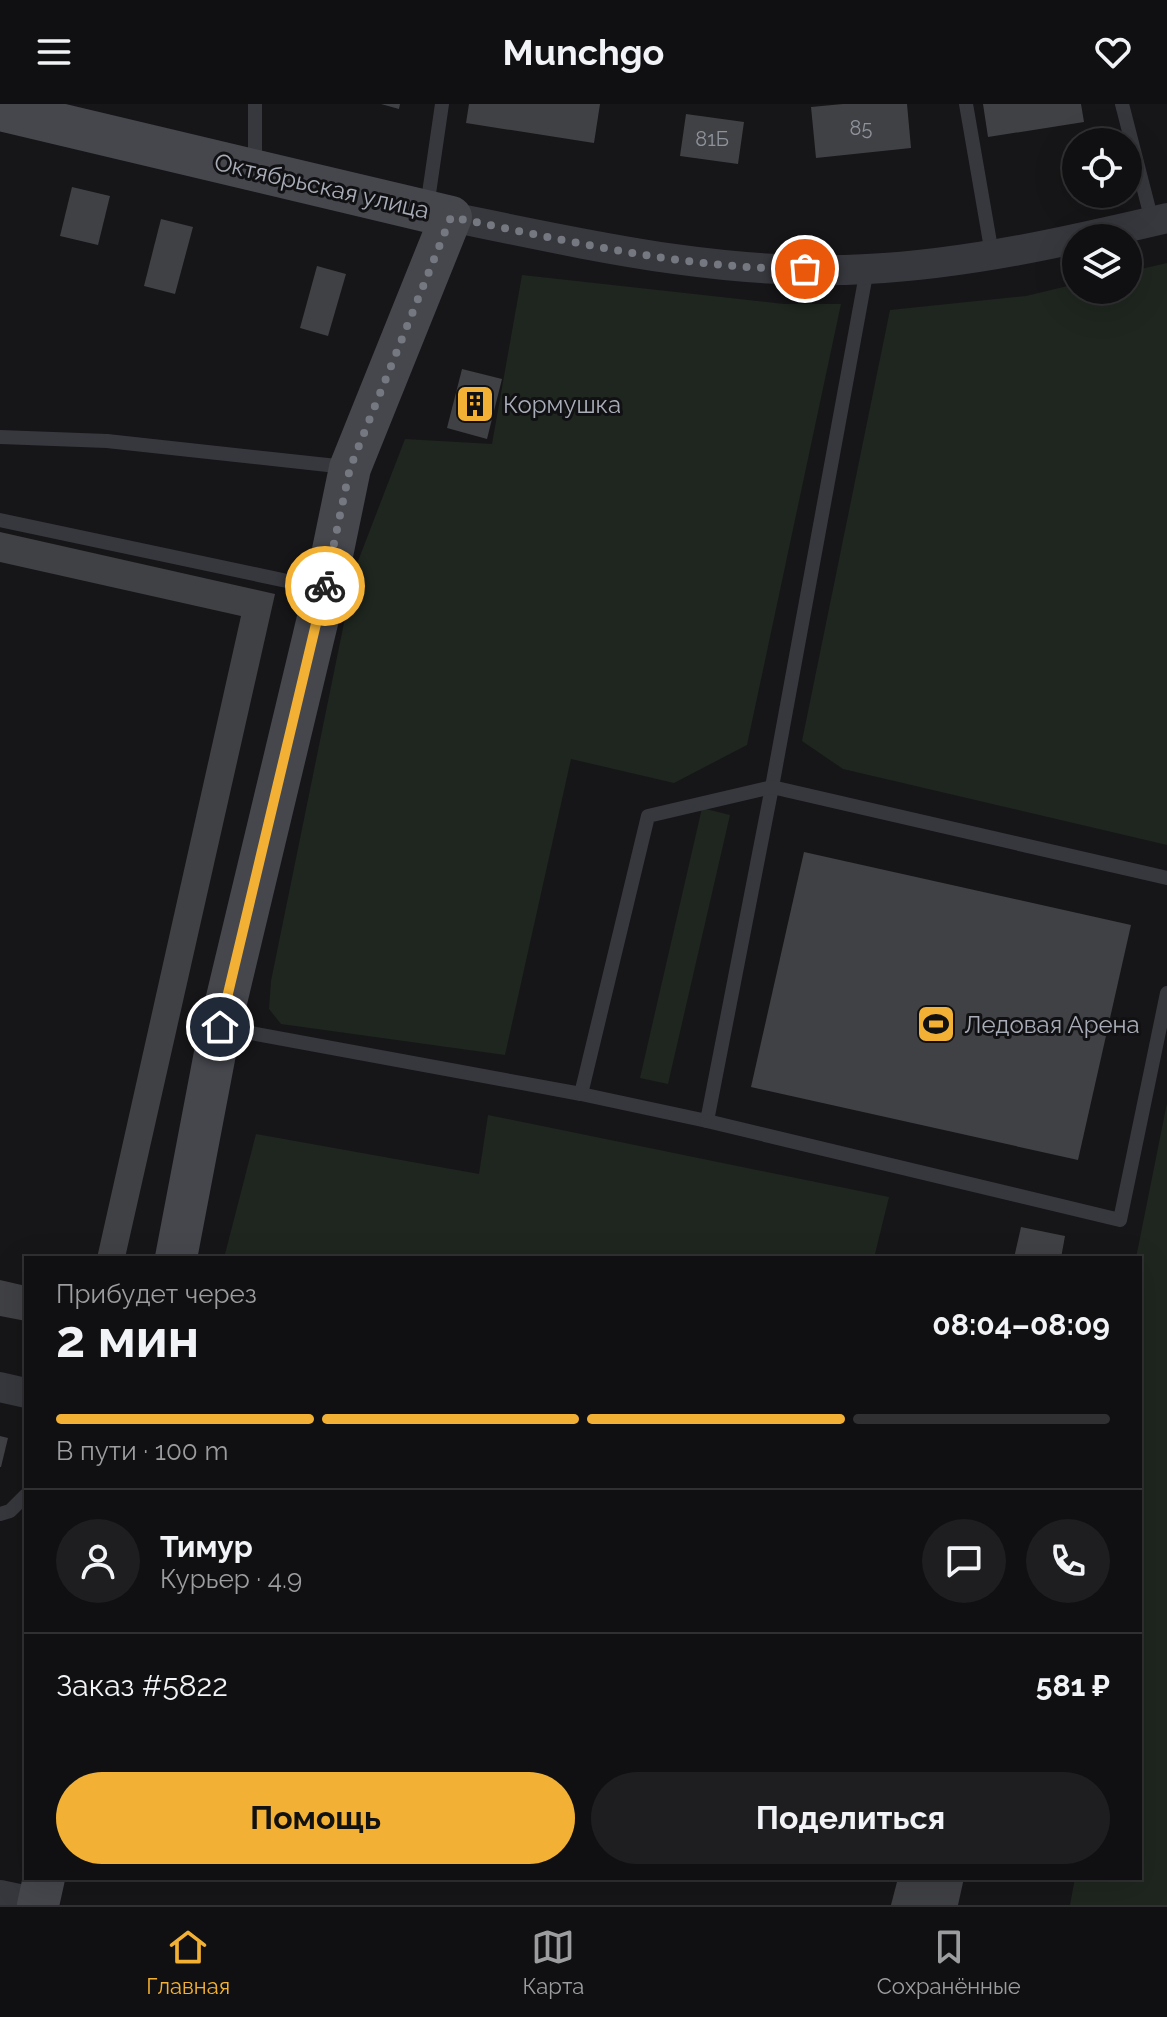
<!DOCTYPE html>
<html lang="ru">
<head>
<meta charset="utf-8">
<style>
	body { margin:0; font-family:Raleway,sans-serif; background:#1e1e20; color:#f1f3f6; height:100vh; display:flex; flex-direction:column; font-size:30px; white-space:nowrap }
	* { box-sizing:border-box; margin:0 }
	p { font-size:26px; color:#9c9d9f }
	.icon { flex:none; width:44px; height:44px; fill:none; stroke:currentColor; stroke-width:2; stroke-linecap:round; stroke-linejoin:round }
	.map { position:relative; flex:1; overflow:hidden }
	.details { position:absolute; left:24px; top:1152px; width:1118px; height:624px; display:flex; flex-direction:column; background:#101012; border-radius:0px; box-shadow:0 8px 32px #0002,0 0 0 2px #303032 }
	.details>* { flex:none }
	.buttons { position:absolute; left:1062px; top:24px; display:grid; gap:16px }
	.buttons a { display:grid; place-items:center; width:80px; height:80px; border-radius:50%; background:#101012; box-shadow:0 8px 32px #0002,0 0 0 2px #303032; font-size:40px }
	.pin { position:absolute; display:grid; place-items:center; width:68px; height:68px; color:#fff; margin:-34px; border:4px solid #fff; border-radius:50%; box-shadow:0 2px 8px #0007 }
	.courier { position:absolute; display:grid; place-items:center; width:80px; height:80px; margin:-40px; border:6px solid #f2b134; border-radius:50%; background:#fff; color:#222; box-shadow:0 2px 10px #0007 }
	.head em { font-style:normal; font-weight:700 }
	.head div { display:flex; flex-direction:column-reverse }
	.head { display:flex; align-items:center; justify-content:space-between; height:136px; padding:0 32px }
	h1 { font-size:52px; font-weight:700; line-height:60px }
	.bar { display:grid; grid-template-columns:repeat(4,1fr); gap:12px 8px; align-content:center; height:96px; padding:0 32px }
	.bar i { height:10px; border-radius:6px; background:#303032 }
	.bar .on { background:#f2b134 }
	.bar p { grid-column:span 4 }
	.line { display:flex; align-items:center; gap:20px; padding:0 32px; border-top:2px solid #303032 }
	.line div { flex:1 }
	.round { display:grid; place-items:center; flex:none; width:84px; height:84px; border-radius:42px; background:#1e1e20 }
	.primary-button { display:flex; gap:16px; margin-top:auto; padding:16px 32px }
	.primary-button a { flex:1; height:92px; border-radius:48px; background:#f2b134; color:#111; font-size:32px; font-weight:700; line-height:92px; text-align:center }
	.primary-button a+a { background:#1e1e20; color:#f1f3f6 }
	header { display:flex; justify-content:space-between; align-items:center; height:104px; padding:0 32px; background:#101012; font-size:36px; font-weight:700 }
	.tabs { display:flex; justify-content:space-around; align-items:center; height:112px; border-top:2px solid #303032; background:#101012; font-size:22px; color:#9c9d9f }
	.tabs a { display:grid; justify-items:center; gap:4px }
	.tabs .on { color:#f2b134 }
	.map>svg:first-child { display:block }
	.green { fill:#1e261f }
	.building { fill:#404145 }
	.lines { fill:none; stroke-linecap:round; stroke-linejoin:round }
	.lane { stroke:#37383d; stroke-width:14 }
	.street { stroke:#37383d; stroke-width:30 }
	.secondary { stroke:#45474d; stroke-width:42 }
	.done { stroke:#757880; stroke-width:8; stroke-dasharray:0 14.4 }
	.route { stroke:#f2b134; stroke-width:10 }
	.labels { text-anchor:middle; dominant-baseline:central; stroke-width:6; stroke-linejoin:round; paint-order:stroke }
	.number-label { font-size:20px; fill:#8e929b }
	.street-label { font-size:24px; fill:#a8adb8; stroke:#111113 }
	.poi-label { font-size:24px; fill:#a8adb8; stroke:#111113; text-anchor:start }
</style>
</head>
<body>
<header><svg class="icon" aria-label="menu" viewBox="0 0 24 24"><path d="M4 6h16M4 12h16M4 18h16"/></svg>Munchgo<svg class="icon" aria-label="heart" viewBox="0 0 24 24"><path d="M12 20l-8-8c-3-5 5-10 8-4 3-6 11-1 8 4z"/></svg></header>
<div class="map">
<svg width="1167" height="1801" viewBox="0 0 1167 1801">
	<rect width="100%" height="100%" fill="#161618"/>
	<g class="green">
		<path d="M1167 159V741L843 665 802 637 890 206 1026 192 1076 180V186H1128V168Z"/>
		<path d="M522 171 784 200H841L747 641 674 679 571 655 505 951 281 920 269 905 271 877 355 465 405 335 492 340Z"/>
		<path d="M702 704 730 711 668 980 640 974Z"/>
		<path d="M1167 999V1801H1070L1075 1774H1140V1154H1136Z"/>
		<path d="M488 1011 889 1093 874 1154H224L256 1030 479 1070Z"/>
	</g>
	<g class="building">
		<path d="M381 0H400L399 5Z"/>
		<path d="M469 0H600L594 39 466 19Z"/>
		<path d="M843 0H907L911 44 816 54 811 3Z"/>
		<path d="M983 0H1081L1084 18 988 33Z"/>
		<path d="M686 10 744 18 738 60 680 52Z"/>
		<path d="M72 83 110 92 98 141 60 132Z"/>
		<path d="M161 115 193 123 175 190 144 182Z"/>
		<path d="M317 162 346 170 328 232 300 224Z"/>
		<path d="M462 265 502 275 487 335 447 324Z"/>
		<path d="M0 428 275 490 125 1154H97L241 512 0 458Z"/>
		<path d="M804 748 1131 821 1078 1056 751 983Z"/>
		<path d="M1021 1123 1065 1132 1061 1154H1014Z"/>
		<path d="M0 1176 26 1182V1217L0 1212Z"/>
		<path d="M0 1332 8 1334 1 1363H0Z"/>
		<path d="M898 1774H964L958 1801H891Z"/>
	</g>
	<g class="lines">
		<g class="lane">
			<path d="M255 0V62"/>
			<path d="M966 0 992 150"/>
			<path d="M1122 0 1152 117"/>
			<path d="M427 103 442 0"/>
			<path d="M0 333 107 337 346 363"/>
			<path d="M0 416 320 484"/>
			<path d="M224 924 581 990 707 1017 772 683 867 165"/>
			<path d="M581 990 648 712 772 683 1167 774"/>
			<path d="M707 1017 1120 1116 1167 889"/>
			<path d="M0 1410 10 1407 26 1391"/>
		</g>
		<g class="street">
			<path d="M451 113C588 141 725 173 867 165 968 160 1069 137 1167 114"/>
			<path d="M0 1283 26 1289"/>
			<path d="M0 1791 38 1799"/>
		</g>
		<g class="secondary">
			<path d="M0 6 451 113 350 364 325 485 220 923 176 1154"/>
			<path d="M38 1801 44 1774"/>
		</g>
	</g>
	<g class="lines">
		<path class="done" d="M325 482 350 364 451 113C568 137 685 165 805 165"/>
		<path class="route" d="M220 923 325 482"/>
	</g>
	<defs>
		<symbol id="building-square" viewBox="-11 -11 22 22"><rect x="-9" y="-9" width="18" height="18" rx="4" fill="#f2b134" stroke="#111113"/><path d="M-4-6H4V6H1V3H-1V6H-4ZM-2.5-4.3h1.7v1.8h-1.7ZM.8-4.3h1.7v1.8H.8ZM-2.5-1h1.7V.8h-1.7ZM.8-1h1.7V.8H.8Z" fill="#111"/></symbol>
		<symbol id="stadium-square" viewBox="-11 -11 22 22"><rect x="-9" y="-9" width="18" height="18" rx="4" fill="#f2b134" stroke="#111113"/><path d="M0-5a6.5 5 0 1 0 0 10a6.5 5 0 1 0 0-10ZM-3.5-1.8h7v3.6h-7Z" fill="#111"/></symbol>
	</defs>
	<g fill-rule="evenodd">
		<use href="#building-square" x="453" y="278" width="44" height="44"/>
		<use href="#stadium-square" x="914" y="898" width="44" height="44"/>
	</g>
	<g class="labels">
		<g class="number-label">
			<text x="861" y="24">85</text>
			<text x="712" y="35">81Б</text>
		</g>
		<g class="street-label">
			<text transform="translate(322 82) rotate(13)">Октябрьская улица</text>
		</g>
		<g class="poi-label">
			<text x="503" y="300">Кормушка</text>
			<text x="964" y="920">Ледовая Арена</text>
		</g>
	</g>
</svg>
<div class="buttons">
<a><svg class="icon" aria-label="locate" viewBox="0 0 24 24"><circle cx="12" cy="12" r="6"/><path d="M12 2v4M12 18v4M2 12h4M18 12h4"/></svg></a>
<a><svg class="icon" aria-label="layers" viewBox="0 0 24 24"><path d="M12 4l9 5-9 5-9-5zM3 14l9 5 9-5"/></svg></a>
</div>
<div class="pin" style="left:805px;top:165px;background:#ea580c"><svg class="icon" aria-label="bag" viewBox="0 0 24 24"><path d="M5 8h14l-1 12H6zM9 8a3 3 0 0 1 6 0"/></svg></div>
<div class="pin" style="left:220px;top:923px;background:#1f2937"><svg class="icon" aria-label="home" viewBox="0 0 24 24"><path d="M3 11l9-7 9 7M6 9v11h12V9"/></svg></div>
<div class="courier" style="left:325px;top:482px"><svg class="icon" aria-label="bike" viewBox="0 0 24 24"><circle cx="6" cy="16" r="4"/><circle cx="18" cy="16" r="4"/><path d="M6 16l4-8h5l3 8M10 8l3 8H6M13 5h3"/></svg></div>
<section class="details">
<div class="head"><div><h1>2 мин</h1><p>Прибудет через</p></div><em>08:04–08:09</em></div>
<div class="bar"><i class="on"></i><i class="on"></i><i class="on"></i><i></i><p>В пути · 100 m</p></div>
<div class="line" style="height:144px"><a class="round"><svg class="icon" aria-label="person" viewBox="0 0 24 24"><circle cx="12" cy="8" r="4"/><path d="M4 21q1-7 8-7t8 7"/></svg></a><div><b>Тимур</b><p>Курьер · 4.9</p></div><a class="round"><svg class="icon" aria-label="chat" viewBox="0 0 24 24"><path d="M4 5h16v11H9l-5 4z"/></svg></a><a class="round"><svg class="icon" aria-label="phone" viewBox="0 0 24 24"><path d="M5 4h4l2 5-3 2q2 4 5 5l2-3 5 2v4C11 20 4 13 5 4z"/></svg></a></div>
<div class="line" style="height:104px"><div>Заказ #5822</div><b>581 ₽</b></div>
<div class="primary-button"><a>Помощь</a><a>Поделиться</a></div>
</section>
</div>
<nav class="tabs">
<a class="on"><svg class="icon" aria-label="home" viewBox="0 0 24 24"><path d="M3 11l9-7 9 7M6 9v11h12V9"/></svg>Главная</a>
<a><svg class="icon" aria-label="map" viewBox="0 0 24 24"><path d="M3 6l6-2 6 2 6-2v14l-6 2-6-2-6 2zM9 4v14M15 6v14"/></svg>Карта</a>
<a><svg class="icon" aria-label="saved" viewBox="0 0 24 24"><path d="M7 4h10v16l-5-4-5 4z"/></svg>Сохранённые</a>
</nav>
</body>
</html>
